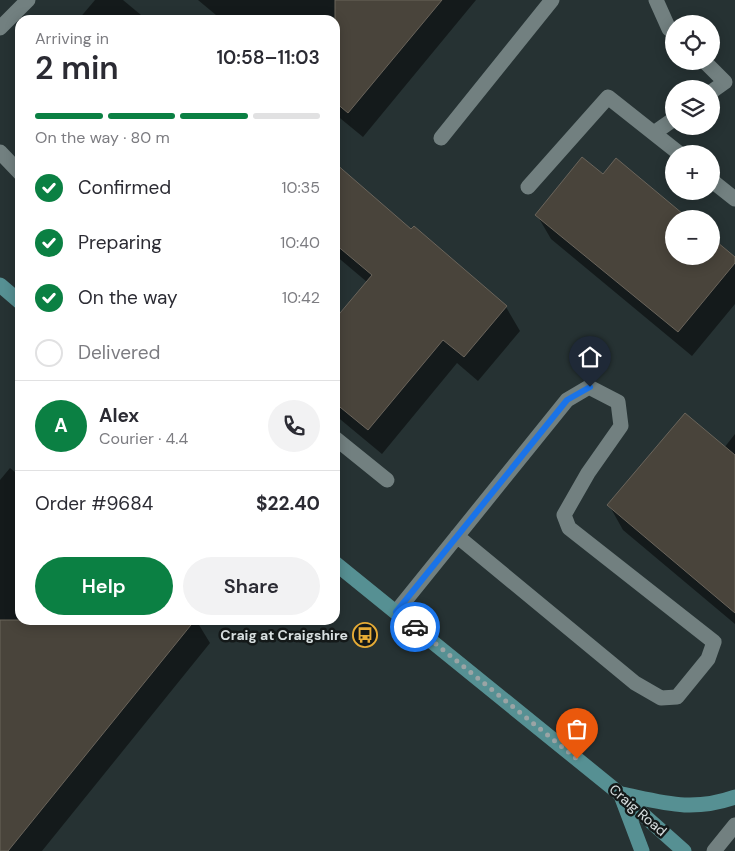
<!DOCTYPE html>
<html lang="en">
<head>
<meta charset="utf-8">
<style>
	body { margin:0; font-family:"DM Sans",sans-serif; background:#f2f2f3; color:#2b2b33; height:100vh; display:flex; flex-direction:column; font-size:19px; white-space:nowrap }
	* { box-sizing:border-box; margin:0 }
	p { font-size:16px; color:#7c7c81 }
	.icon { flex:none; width:28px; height:28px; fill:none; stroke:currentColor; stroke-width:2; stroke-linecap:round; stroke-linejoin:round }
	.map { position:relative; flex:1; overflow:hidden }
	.drawer { position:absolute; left:15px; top:15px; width:325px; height:610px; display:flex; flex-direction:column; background:#fff; border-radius:15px; box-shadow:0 2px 12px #0003 }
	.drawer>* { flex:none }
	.controls { position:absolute; left:665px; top:15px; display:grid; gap:10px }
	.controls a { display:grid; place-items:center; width:55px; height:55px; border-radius:50%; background:#fff; box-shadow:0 2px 12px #0003; font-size:25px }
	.pin { position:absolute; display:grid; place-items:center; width:42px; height:42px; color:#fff; margin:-51px -21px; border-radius:50% 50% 50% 0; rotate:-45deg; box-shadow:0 0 5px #0007 }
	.pin .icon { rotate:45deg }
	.courier { position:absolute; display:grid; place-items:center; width:50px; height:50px; margin:-25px; border:4px solid #1a73e8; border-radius:50%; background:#fff; color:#222; box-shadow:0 1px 6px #0007 }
	.summary em { font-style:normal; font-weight:600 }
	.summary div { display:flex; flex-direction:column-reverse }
	.summary { display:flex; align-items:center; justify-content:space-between; height:85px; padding:0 20px }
	h1 { font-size:32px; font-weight:600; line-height:38px }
	.bar { display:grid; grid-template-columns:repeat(4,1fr); gap:8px 5px; align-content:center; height:60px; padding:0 20px }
	.bar i { height:6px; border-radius:4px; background:#e1e1e2 }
	.bar .active { background:#0b8043 }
	.bar p { grid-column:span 4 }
	.line { display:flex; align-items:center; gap:12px; padding:0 20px; border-top:1px solid #e1e1e2 }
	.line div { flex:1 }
	.round { display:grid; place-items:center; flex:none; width:52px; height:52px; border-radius:26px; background:#f2f2f3 }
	ol { padding:0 20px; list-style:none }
	li { display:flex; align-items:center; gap:15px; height:55px }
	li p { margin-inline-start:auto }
	li .icon { padding:5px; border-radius:50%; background:#0b8043; color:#fff; stroke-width:4 }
	li:last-child { color:#7c7c81 }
	li i { width:28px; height:28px; border:2px solid #e1e1e2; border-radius:50% }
	.primary-button { display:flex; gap:10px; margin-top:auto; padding:10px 20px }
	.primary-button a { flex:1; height:58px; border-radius:30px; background:#0b8043; color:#fff; font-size:20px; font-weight:600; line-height:58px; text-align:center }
	.primary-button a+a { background:#f2f2f3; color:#2b2b33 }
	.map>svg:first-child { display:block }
	.shadow { fill:#0007 }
	.building { fill:#49443b; stroke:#6a645b }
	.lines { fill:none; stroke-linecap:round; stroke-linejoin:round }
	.minor { stroke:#728080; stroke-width:15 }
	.major { stroke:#569093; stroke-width:15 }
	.done { stroke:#9ba4a5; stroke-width:5; stroke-dasharray:0 9 }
	.route { stroke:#1a73e8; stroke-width:6 }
	.labels { text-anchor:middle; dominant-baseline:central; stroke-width:5; stroke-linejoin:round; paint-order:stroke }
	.poi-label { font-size:14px; font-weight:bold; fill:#dae1e2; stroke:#141919; text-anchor:end }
	.street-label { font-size:14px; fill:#dae1e2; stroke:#141919 }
</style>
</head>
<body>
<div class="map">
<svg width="735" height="851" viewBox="0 0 735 851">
	<rect width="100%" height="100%" fill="#263233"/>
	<g class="shadow">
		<path d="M95 0H123L147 20H78Z"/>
		<path d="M198 0H476L363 137 335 114V20H222Z"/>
		<path d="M335 166 412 231 414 228 506 307 520 331 478 381 457 363 382 454 335 415V321L367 282 335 255Z"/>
		<path d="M603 176 674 219V256L735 259V304L692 356 551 239 537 215Z"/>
		<path d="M735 434V624L623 530 609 505 724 448Z"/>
		<path d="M10 468 20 476V620H196L210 643 42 851H0V480Z"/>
	</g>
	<g class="building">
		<path d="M335 0H442L348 113 335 102Z"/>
		<path d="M582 157 603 174 616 158 689 219H674V256H711V237L735 257V263L678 332 535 215Z"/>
		<path d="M335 163 411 229 414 226 507 306 464 357 443 340 368 430 335 403V319L372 275 335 244Z"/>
		<path d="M685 413 735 455V613L607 505Z"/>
		<path d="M0 620H195L8 851H0Z"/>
	</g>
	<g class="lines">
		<g class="minor">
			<path d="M656 0 669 29 674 33"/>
			<path d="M0 28 28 0"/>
			<path d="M704 61 725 82 711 92"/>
			<path d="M654 133 674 119"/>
			<path d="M441 138 552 0"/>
			<path d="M0 152 20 173"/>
			<path d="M711 180 735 199"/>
			<path d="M528 187 608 97 680 154"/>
			<path d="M335 438 387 480"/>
			<path d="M396 612 567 400 589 387 618 402 621 426 588 473 564 515 569 528 714 642 708 659 677 697 661 698 635 683 457 536"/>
			<path d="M714 851 735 825"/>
		</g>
		<g class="major">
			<path d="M0 285 20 302"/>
			<path d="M335 563 620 794 684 851"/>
			<path d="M622 794C665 803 692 812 735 797"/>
			<path d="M622 798 642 851"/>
		</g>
	</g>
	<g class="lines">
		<path class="done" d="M415 627 577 759"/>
		<path class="route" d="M415 627 396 612 567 400 590 387"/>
	</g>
	<defs>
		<symbol id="bus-ring" viewBox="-11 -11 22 22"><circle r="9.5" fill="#141919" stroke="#e7ac36" stroke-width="1.5"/><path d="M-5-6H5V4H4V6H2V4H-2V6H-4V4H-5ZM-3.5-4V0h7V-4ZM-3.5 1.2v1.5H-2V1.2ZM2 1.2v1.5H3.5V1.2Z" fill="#e7ac36"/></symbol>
	</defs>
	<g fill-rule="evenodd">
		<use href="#bus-ring" x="351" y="621" width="28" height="28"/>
	</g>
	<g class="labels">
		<g class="poi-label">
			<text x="348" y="635">Craig at Craigshire</text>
		</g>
		<g class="street-label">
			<text transform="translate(638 810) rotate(41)">Craig Road</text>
		</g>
	</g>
</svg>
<div class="controls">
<a><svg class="icon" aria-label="locate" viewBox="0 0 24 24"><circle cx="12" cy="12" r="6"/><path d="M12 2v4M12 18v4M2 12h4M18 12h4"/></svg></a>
<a><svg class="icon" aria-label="layers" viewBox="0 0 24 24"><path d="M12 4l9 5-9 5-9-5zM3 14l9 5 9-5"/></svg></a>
<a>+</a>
<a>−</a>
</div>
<div class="pin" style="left:577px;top:759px;background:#ea580c"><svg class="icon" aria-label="bag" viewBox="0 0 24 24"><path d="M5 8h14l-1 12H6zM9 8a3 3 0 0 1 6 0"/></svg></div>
<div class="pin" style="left:590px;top:387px;background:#1f2937"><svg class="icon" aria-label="home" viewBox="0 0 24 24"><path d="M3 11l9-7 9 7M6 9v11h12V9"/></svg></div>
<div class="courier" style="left:415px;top:627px"><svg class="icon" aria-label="car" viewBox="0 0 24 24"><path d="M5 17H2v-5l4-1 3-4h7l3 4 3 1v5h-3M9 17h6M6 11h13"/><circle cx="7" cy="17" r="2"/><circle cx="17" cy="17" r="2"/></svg></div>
<section class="drawer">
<div class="summary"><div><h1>2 min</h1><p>Arriving in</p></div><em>10:58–11:03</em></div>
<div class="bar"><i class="active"></i><i class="active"></i><i class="active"></i><i></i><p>On the way · 80 m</p></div>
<ol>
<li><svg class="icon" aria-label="check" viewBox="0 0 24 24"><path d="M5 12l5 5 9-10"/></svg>Confirmed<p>10:35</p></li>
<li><svg class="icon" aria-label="check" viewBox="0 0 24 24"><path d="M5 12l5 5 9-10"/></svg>Preparing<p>10:40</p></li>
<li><svg class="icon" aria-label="check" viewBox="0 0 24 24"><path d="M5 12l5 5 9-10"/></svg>On the way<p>10:42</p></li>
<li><i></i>Delivered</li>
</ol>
<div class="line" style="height:90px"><b class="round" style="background:#0b8043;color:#fff">A</b><div><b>Alex</b><p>Courier · 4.4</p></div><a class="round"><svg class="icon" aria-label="phone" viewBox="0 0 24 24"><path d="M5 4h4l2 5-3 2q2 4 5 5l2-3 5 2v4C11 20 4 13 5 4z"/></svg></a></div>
<div class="line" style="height:65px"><div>Order #9684</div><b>$22.40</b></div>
<div class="primary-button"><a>Help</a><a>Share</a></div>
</section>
</div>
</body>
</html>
